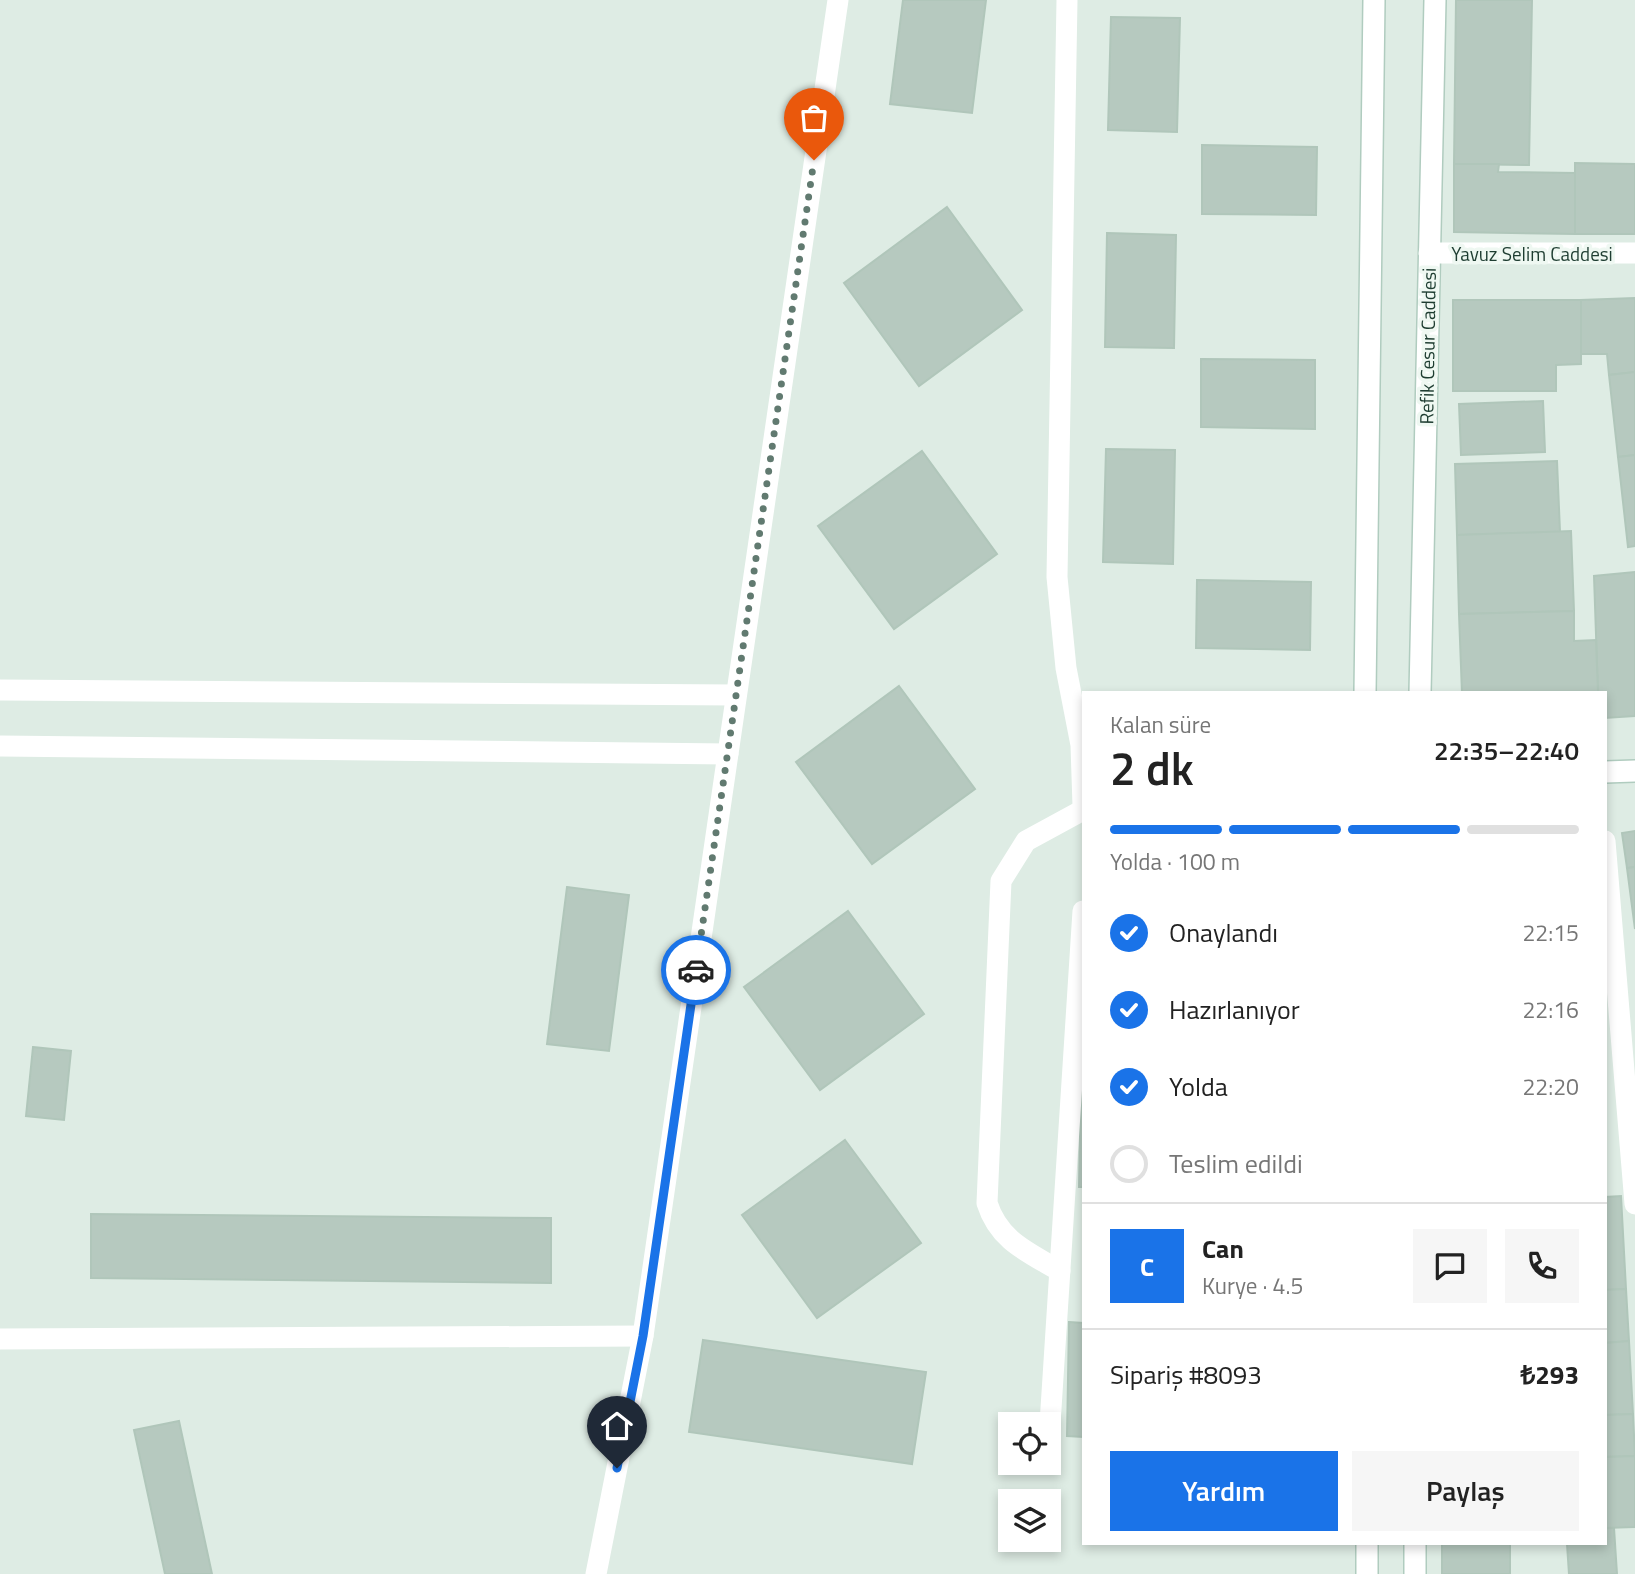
<!DOCTYPE html>
<html lang="tr">
<head>
<meta charset="utf-8">
<style>
	body { margin:0; font-family:"Titillium Web",sans-serif; background:#f6f6f6; color:#222; height:100vh; display:flex; flex-direction:column; font-size:26px; white-space:nowrap }
	* { box-sizing:border-box; margin:0 }
	p { font-size:23px; color:#767676 }
	.icon { flex:none; width:38px; height:38px; fill:none; stroke:currentColor; stroke-width:2; stroke-linecap:round; stroke-linejoin:round }
	.map { position:relative; flex:1; overflow:hidden }
	.panel { position:absolute; left:1082px; top:691px; width:525px; height:854px; display:flex; flex-direction:column; background:#fff; border-radius:0px; box-shadow:0 4px 10px #0003 }
	.panel>* { flex:none }
	.buttons { position:absolute; left:998px; top:1412px; display:grid; gap:14px }
	.buttons a { display:grid; place-items:center; width:63px; height:63px; border-radius:0px; background:#fff; box-shadow:0 4px 10px #0003; font-size:35px }
	.pin { position:absolute; display:grid; place-items:center; width:60px; height:60px; color:#fff; margin:-72px -30px; border-radius:50% 50% 50% 0; rotate:-45deg; box-shadow:0 0 7px #0007 }
	.pin .icon { rotate:45deg }
	.courier { position:absolute; display:grid; place-items:center; width:70px; height:70px; margin:-35px; border:5px solid #1a73e8; border-radius:50%; background:#fff; color:#222; box-shadow:0 2px 9px #0007 }
	.summary em { font-style:normal; font-weight:600 }
	.summary div { display:flex; flex-direction:column-reverse }
	.summary { display:flex; align-items:center; justify-content:space-between; height:119px; padding:0 28px }
	h1 { font-size:46px; font-weight:600; line-height:52px }
	.bar { display:grid; grid-template-columns:repeat(4,1fr); gap:10px 7px; align-content:center; height:84px; padding:0 28px }
	.bar i { height:9px; border-radius:5px; background:#e0e0e0 }
	.bar .active { background:#1a73e8 }
	.bar p { grid-column:span 4 }
	.line { display:flex; align-items:center; gap:18px; padding:0 28px; border-top:2px solid #e0e0e0 }
	.line div { flex:1 }
	.round { display:grid; place-items:center; flex:none; width:74px; height:74px; border-radius:0px; background:#f6f6f6 }
	ol { padding:0 28px; list-style:none }
	li { display:flex; align-items:center; gap:21px; height:77px }
	li p { margin-inline-start:auto }
	li .icon { padding:7px; border-radius:50%; background:#1a73e8; color:#fff; stroke-width:4 }
	li:last-child { color:#767676 }
	li i { width:38px; height:38px; border:4px solid #e0e0e0; border-radius:50% }
	.cta { display:flex; gap:14px; margin-top:auto; padding:14px 28px }
	.cta a { flex:1; height:80px; border-radius:0px; background:#1a73e8; color:#fff; font-size:28px; font-weight:600; line-height:80px; text-align:center }
	.cta a+a { background:#f6f6f6; color:#222 }
	.map>svg:first-child { display:block }
	.building { fill:#b6c9bf; stroke:#b0c6ba; stroke-width:2 }
	.lines { fill:none; stroke-linecap:round; stroke-linejoin:round }
	.secondary-casing { stroke:#b0ccbf; stroke-width:24 }
	.street { stroke:#fff; stroke-width:21 }
	.secondary { stroke:#fff; stroke-width:21 }
	.done { stroke:#617a70; stroke-width:7; stroke-dasharray:0 12.6 }
	.route { stroke:#1a73e8; stroke-width:9 }
	.labels { text-anchor:middle; dominant-baseline:central; stroke-width:7; stroke-linejoin:round; paint-order:stroke }
	.street-label { font-size:19px; fill:#1e3d31; stroke:#eff8f2 }
</style>
</head>
<body>
<div class="map">
<svg width="1635" height="1574" viewBox="0 0 1635 1574">
	<rect width="100%" height="100%" fill="#deece4"/>
	<g class="building">
		<path d="M903 0H986L972 113 890 104Z"/>
		<path d="M1456 0H1532L1529 165 1454 164Z"/>
		<path d="M1111 17 1180 18 1177 132 1108 130Z"/>
		<path d="M1202 145 1317 147 1316 215 1202 214Z"/>
		<path d="M1575 163 1635 164V234H1575Z"/>
		<path d="M1454 164H1499L1498 172 1575 173V234L1454 232Z"/>
		<path d="M947 207 1022 310 919 386 844 283Z"/>
		<path d="M1107 233 1176 235 1174 348 1105 347Z"/>
		<path d="M1635 298V372L1609 375 1607 354H1581V300Z"/>
		<path d="M1453 300H1581V364L1556 365V391H1453Z"/>
		<path d="M1201 359 1315 360V429L1201 427Z"/>
		<path d="M1635 372V455L1618 457 1609 375Z"/>
		<path d="M1543 401 1545 452 1461 455 1459 404Z"/>
		<path d="M1106 449 1175 450 1173 564 1103 562Z"/>
		<path d="M922 451 997 554 894 629 818 526Z"/>
		<path d="M1635 455V546L1628 547 1618 457Z"/>
		<path d="M1557 461 1560 532 1457 535 1455 464Z"/>
		<path d="M1571 531 1574 611 1459 614 1457 535Z"/>
		<path d="M1635 572V716L1605 718V693H1598L1594 576Z"/>
		<path d="M1197 580 1311 582 1310 650 1196 648Z"/>
		<path d="M1574 611V641L1596 640 1598 693H1462L1459 614Z"/>
		<path d="M899 686 975 789 872 864 796 762Z"/>
		<path d="M1635 831V867L1627 868 1622 833Z"/>
		<path d="M1635 867V929L1627 868Z"/>
		<path d="M567 887 629 895 609 1051 547 1044Z"/>
		<path d="M848 911 924 1014 820 1090 744 987Z"/>
		<path d="M33 1047 71 1051 64 1120 26 1116Z"/>
		<path d="M1081 1073H1083V1187H1079Z"/>
		<path d="M845 1140 921 1243 817 1318 742 1215Z"/>
		<path d="M1621 1196 1626 1289 1605 1290V1197Z"/>
		<path d="M91 1214 551 1218V1283L91 1278Z"/>
		<path d="M1626 1289 1629 1341 1605 1343V1290Z"/>
		<path d="M1069 1322 1083 1323V1437L1067 1436Z"/>
		<path d="M703 1340 926 1372 912 1464 689 1432Z"/>
		<path d="M1629 1341 1633 1414 1605 1415V1343Z"/>
		<path d="M1633 1414 1635 1456 1605 1457V1415Z"/>
		<path d="M179 1421 212 1574H165L134 1430Z"/>
		<path d="M1635 1456V1527L1605 1528V1457Z"/>
		<path d="M1605 1528H1614L1617 1574H1569L1567 1544H1605Z"/>
		<rect x="1442" y="1544" width="68" height="30"/>
	</g>
	<g class="lines">
		<defs>
			<g id="secondary">
				<path d="M1365 693 1374 0"/>
				<path d="M1420 693 1435 0"/>
				<path d="M1605 772 1635 771"/>
				<path d="M1367 1544V1574"/>
				<path d="M1415 1574V1544"/>
			</g>
		</defs>
		<use href="#secondary" class="secondary-casing"/>
		<g class="street">
			<path d="M1067 0 1057 577 1066 668 1081 745 1083 806"/>
			<path d="M1429 253H1635"/>
			<path d="M0 690 736 695"/>
			<path d="M0 746 728 754"/>
			<path d="M1605 841 1635 1204"/>
			<path d="M1060 1271C1028 1252 999 1241 987 1203L1001 881 1026 841 1083 810"/>
			<path d="M0 1339 643 1336"/>
			<path d="M1048 1455 1083 911"/>
			<path d="M596 1574 643 1336 838 0"/>
		</g>
		<use href="#secondary" class="secondary"/>
	</g>
	<g class="lines">
		<path class="done" d="M696 970 814 160"/>
		<path class="route" d="M617 1468 643 1336 696 970"/>
	</g>
	<g class="labels">
		<g class="street-label">
			<text x="1532" y="253">Yavuz Selim Caddesi</text>
			<text transform="translate(1427 346) rotate(-89)">Refik Cesur Caddesi</text>
		</g>
	</g>
</svg>
<div class="buttons">
<a><svg class="icon" aria-label="locate" viewBox="0 0 24 24"><circle cx="12" cy="12" r="6"/><path d="M12 2v4M12 18v4M2 12h4M18 12h4"/></svg></a>
<a><svg class="icon" aria-label="layers" viewBox="0 0 24 24"><path d="M12 4l9 5-9 5-9-5zM3 14l9 5 9-5"/></svg></a>
</div>
<div class="pin" style="left:814px;top:160px;background:#ea580c"><svg class="icon" aria-label="bag" viewBox="0 0 24 24"><path d="M5 8h14l-1 12H6zM9 8a3 3 0 0 1 6 0"/></svg></div>
<div class="pin" style="left:617px;top:1468px;background:#1f2937"><svg class="icon" aria-label="home" viewBox="0 0 24 24"><path d="M3 11l9-7 9 7M6 9v11h12V9"/></svg></div>
<div class="courier" style="left:696px;top:970px"><svg class="icon" aria-label="car" viewBox="0 0 24 24"><path d="M5 17H2v-5l4-1 3-4h7l3 4 3 1v5h-3M9 17h6M6 11h13"/><circle cx="7" cy="17" r="2"/><circle cx="17" cy="17" r="2"/></svg></div>
<section class="panel">
<div class="summary"><div><h1>2 dk</h1><p>Kalan süre</p></div><em>22:35–22:40</em></div>
<div class="bar"><i class="active"></i><i class="active"></i><i class="active"></i><i></i><p>Yolda · 100 m</p></div>
<ol>
<li><svg class="icon" aria-label="check" viewBox="0 0 24 24"><path d="M5 12l5 5 9-10"/></svg>Onaylandı<p>22:15</p></li>
<li><svg class="icon" aria-label="check" viewBox="0 0 24 24"><path d="M5 12l5 5 9-10"/></svg>Hazırlanıyor<p>22:16</p></li>
<li><svg class="icon" aria-label="check" viewBox="0 0 24 24"><path d="M5 12l5 5 9-10"/></svg>Yolda<p>22:20</p></li>
<li><i></i>Teslim edildi</li>
</ol>
<div class="line" style="height:126px"><b class="round" style="background:#1a73e8;color:#fff">C</b><div><b>Can</b><p>Kurye · 4.5</p></div><a class="round"><svg class="icon" aria-label="chat" viewBox="0 0 24 24"><path d="M4 5h16v11H9l-5 4z"/></svg></a><a class="round"><svg class="icon" aria-label="phone" viewBox="0 0 24 24"><path d="M5 4h4l2 5-3 2q2 4 5 5l2-3 5 2v4C11 20 4 13 5 4z"/></svg></a></div>
<div class="line" style="height:91px"><div>Sipariş #8093</div><b>₺293</b></div>
<div class="cta"><a>Yardım</a><a>Paylaş</a></div>
</section>
</div>
</body>
</html>
